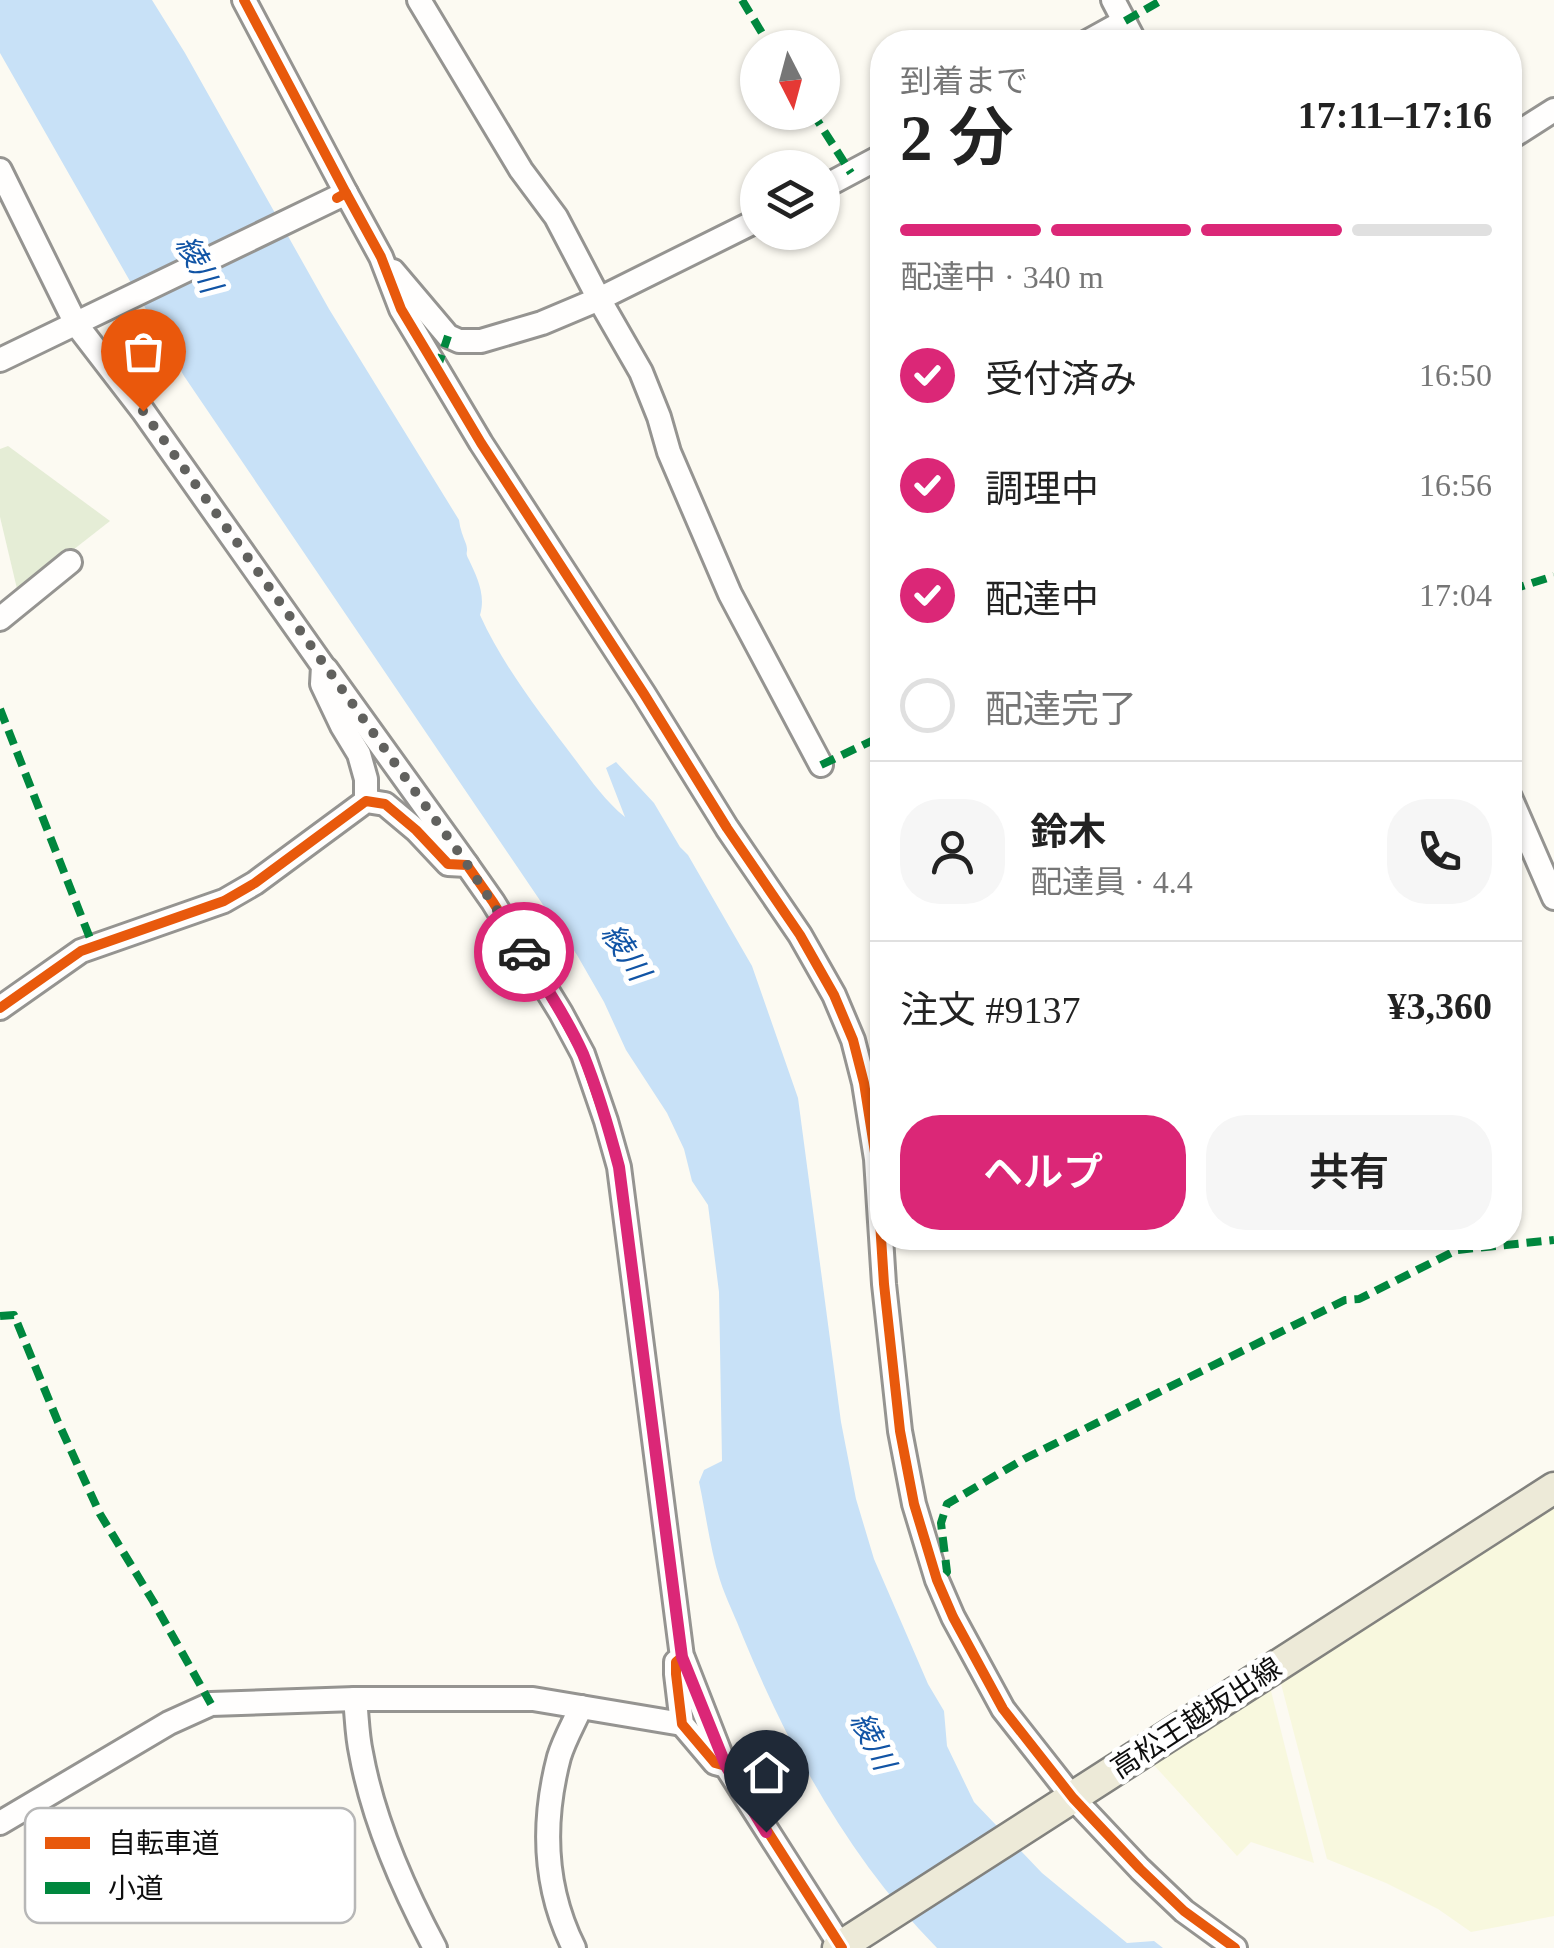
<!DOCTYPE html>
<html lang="ja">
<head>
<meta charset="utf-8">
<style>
	body { margin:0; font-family:"Times New Roman","Noto Sans JP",serif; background:#f6f6f6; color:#222; height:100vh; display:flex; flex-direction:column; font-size:38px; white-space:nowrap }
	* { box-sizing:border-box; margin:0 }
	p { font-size:32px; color:#767676 }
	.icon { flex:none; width:55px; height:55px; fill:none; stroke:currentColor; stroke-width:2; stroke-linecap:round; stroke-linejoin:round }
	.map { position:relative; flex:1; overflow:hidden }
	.side { position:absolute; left:870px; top:30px; width:652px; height:1220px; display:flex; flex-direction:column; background:#fff; border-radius:40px; box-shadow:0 2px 8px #0004 }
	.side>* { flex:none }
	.needle { width:65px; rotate:174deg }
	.fabs { position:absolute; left:740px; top:30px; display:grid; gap:20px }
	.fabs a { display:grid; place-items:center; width:100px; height:100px; border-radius:50%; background:#fff; box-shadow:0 2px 8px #0004; font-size:50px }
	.pin { position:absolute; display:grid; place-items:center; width:85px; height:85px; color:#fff; margin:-102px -42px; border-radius:50% 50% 50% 0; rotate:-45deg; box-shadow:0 0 10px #0007 }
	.pin .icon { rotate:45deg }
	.courier { position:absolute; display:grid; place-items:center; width:100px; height:100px; margin:-50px; border:8px solid #db2777; border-radius:50%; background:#fff; color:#222; box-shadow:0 2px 12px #0007 }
	.summary em { font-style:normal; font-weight:600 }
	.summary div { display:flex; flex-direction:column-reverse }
	.summary { display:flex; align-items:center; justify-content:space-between; height:170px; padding:0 30px }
	h1 { font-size:65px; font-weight:600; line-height:75px }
	.bar { display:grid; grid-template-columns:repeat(4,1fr); gap:15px 10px; align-content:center; height:120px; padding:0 30px }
	.bar i { height:12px; border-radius:8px; background:#e0e0e0 }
	.bar .current { background:#db2777 }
	.bar p { grid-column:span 4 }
	.line { display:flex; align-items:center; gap:25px; padding:0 30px; border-top:2px solid #e0e0e0 }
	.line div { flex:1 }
	.round { display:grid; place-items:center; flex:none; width:105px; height:105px; border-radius:40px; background:#f6f6f6 }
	ol { padding:0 30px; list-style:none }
	li { display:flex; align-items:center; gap:30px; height:110px }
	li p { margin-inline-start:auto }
	li .icon { padding:10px; border-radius:50%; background:#db2777; color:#fff; stroke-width:4 }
	li:last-child { color:#767676 }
	li i { width:55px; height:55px; border:5px solid #e0e0e0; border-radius:50% }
	.button { display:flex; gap:20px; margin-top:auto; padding:20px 30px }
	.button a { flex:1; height:115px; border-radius:40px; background:#db2777; color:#fff; font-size:40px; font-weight:600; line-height:115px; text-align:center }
	.button a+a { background:#f6f6f6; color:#222 }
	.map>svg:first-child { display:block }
	.farmland { fill:#f8f8de }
	.cemetery { fill:#e5edd6 }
	.water { fill:#c8e1f7 }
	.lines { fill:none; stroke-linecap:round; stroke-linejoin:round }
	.minor-casing { stroke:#959491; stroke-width:28 }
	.major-casing { stroke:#82827e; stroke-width:35 }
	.minor { stroke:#fffefd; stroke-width:22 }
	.major { stroke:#edead8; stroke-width:30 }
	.quiet { stroke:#00873e; stroke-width:8; stroke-dasharray:15 8; stroke-linecap:butt }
	.cycleway-casing { stroke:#fff; stroke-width:16 }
	.cycleway { stroke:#e8590c; stroke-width:10 }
	.done { stroke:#61615e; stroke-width:10; stroke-dasharray:0 18 }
	.route { stroke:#db2777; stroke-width:12 }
	.labels { text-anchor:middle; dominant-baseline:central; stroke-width:10; stroke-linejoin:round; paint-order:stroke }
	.street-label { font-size:28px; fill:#0e0e0e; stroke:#fff }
	.water-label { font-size:30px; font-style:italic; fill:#1154a5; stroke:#fff }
	.key { fill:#fff; stroke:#b7b7b7; stroke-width:2.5 }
	.key-label { font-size:28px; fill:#0e0e0e }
</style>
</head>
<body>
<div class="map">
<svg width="1554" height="1948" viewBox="0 0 1554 1948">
	<rect width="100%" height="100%" fill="#fcfaf2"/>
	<g class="farmland">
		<path d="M1554 1506V1916L1471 1932 1438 1909 1386 1883 1327 1859 1280 1680Z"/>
		<path d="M1270 1687 1314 1863 1251 1842 1237 1856 1152 1763Z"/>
	</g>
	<path class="cemetery" d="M8 446 110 521 18 593 0 517V449Z"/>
	<path class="water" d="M0 0H152L185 53 329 309 459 520C460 529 463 536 466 544 469 554 464 551 469 560 477 577 486 595 480 615 503 666 540 713 574 758 590 779 605 801 625 817L606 768 616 762 654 803 680 847 688 855 752 966 798 1098 841 1422 856 1499 874 1559 928 1684 944 1711 947 1746 974 1802 1042 1873 1127 1943 1154 1941 1163 1948H937C851 1861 789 1749 743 1637 736 1618 726 1599 720 1580 710 1549 706 1514 699 1482L704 1470 722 1461 719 1292 708 1205 692 1181 684 1149 667 1113 626 1050 604 1002 577 955 184 376 0 53Z"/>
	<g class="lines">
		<defs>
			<g id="minor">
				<path d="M244 0 346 193"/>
				<path d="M419 0 521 170 556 217 599 299 641 372 659 417 669 452 730 594 821 765"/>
				<path d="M1113 0 1135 42"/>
				<path d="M1087 42 1125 21"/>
				<path d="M1510 138 1554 110"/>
				<path d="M0 170 76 324 143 411 323 666 322 684 342 726 359 754 366 779V801"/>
				<path d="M822 188 882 156"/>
				<path d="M393 271 448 336 459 341H481L542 323 599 299 758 220"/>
				<path d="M0 360 346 193 381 257 401 309 437 369 481 443 644 694 727 828 800 935 834 995 853 1040 864 1083 876 1159 884 1284 900 1431 914 1504 937 1580 953 1617 1003 1709 1073 1798 1140 1869 1184 1911 1235 1948"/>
				<path d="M0 619 70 562"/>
				<path d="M326 669 467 865"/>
				<path d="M1510 797 1554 898"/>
				<path d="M0 1008 81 951 224 901 255 883 366 801 385 804 416 830 448 864 467 865 493 902 561 1013 583 1054 606 1121 619 1167 682 1657 676 1662V1674L682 1724 715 1763 726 1766 842 1948"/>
				<path d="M683 1658 724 1763"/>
				<path d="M355 1699C357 1717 357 1735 361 1753 373 1820 403 1888 435 1948"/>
				<path d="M0 1823 169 1723 211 1704 355 1699H533L682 1724"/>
				<path d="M574 1948C544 1888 542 1822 559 1757 564 1740 574 1723 581 1707"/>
			</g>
			<path id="major" d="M838 1948 1554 1488"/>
		</defs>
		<use href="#minor" class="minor-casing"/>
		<use href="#major" class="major-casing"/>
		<use href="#minor" class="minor"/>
		<use href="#major" class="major"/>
		<g class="quiet">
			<path d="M742 0 771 48"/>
			<path d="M1125 21 1162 0"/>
			<path d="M812 112 851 173"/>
			<path d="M437 369 448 336"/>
			<path d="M1510 590 1554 576"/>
			<path d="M0 709 93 946"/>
			<path d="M821 765 882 736"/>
			<path d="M0 1316 14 1315 58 1422 100 1514 153 1601 211 1704"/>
			<path d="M945 1574 947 1572 941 1523 947 1504 1024 1459 1345 1300 1359 1299 1457 1250 1554 1240"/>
		</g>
		<defs>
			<g id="cycleway">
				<path d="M244 0 346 193"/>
				<path d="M337 198 346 193 381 257 401 309 437 369 481 443 644 694 727 828 800 935 834 995 853 1040 864 1083 876 1159 884 1284 900 1431 914 1504 937 1580 953 1617 1003 1709 1073 1798 1140 1869 1184 1911 1235 1948"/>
				<path d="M0 1008 81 951 224 901 255 883 366 801 385 804 416 830 448 864 467 865 493 902 561 1013 583 1054 606 1121 619 1167 682 1657 676 1662V1674L682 1724 715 1763 726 1766 842 1948"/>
			</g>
		</defs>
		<use href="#cycleway" class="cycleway-casing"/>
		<use href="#cycleway" class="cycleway"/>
	</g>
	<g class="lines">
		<path class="done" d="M143 411 467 864 524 952"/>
		<path class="route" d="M524 952C544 985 567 1018 583 1054 598 1091 609 1129 619 1167L682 1657 726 1766 766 1832"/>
	</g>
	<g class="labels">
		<g class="street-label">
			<text transform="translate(1196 1718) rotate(-33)">高松王越坂出線</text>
		</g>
		<g class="water-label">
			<text transform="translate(199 264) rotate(61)">綾川</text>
			<text transform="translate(626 952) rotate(57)">綾川</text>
			<text transform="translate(873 1741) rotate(63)">綾川</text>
		</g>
	</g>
	<rect x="25" y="1808" width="330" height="115" rx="15" class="key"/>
	<rect x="45" y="1837" width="45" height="12" fill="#e8590c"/>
	<rect x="45" y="1882" width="45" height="12" fill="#00873e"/>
	<g class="key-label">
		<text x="108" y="1853">自転車道</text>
		<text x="108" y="1898">小道</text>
	</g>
</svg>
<div class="fabs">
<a><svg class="needle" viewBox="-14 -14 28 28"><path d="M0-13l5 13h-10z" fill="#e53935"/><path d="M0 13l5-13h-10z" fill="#767676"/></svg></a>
<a><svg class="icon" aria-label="layers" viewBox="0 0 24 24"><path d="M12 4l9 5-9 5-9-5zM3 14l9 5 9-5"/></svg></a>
</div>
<div class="pin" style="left:143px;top:411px;background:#ea580c"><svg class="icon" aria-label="bag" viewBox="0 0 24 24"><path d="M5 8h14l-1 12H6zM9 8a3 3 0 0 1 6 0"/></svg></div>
<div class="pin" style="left:766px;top:1832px;background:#1f2937"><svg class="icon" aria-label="home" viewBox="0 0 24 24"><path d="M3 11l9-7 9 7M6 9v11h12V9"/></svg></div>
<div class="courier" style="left:524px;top:952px"><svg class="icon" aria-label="car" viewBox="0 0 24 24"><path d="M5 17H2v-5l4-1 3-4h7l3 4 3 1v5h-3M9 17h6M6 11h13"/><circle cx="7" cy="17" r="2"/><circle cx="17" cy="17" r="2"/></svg></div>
<section class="side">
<div class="summary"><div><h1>2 分</h1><p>到着まで</p></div><em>17:11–17:16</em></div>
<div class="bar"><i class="current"></i><i class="current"></i><i class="current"></i><i></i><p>配達中 · 340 m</p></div>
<ol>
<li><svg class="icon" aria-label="check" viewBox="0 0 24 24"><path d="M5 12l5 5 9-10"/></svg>受付済み<p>16:50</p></li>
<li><svg class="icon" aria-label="check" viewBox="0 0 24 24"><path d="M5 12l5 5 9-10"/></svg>調理中<p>16:56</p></li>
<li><svg class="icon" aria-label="check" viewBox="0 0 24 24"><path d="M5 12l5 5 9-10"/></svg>配達中<p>17:04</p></li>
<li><i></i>配達完了</li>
</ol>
<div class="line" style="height:180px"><a class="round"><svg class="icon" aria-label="person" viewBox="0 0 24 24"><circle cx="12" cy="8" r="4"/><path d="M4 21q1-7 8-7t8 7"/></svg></a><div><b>鈴木</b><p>配達員 · 4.4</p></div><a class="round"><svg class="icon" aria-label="phone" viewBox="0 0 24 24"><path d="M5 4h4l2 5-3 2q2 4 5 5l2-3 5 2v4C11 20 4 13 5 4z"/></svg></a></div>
<div class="line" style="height:130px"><div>注文 #9137</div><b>¥3,360</b></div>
<div class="button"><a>ヘルプ</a><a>共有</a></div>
</section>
</div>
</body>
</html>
